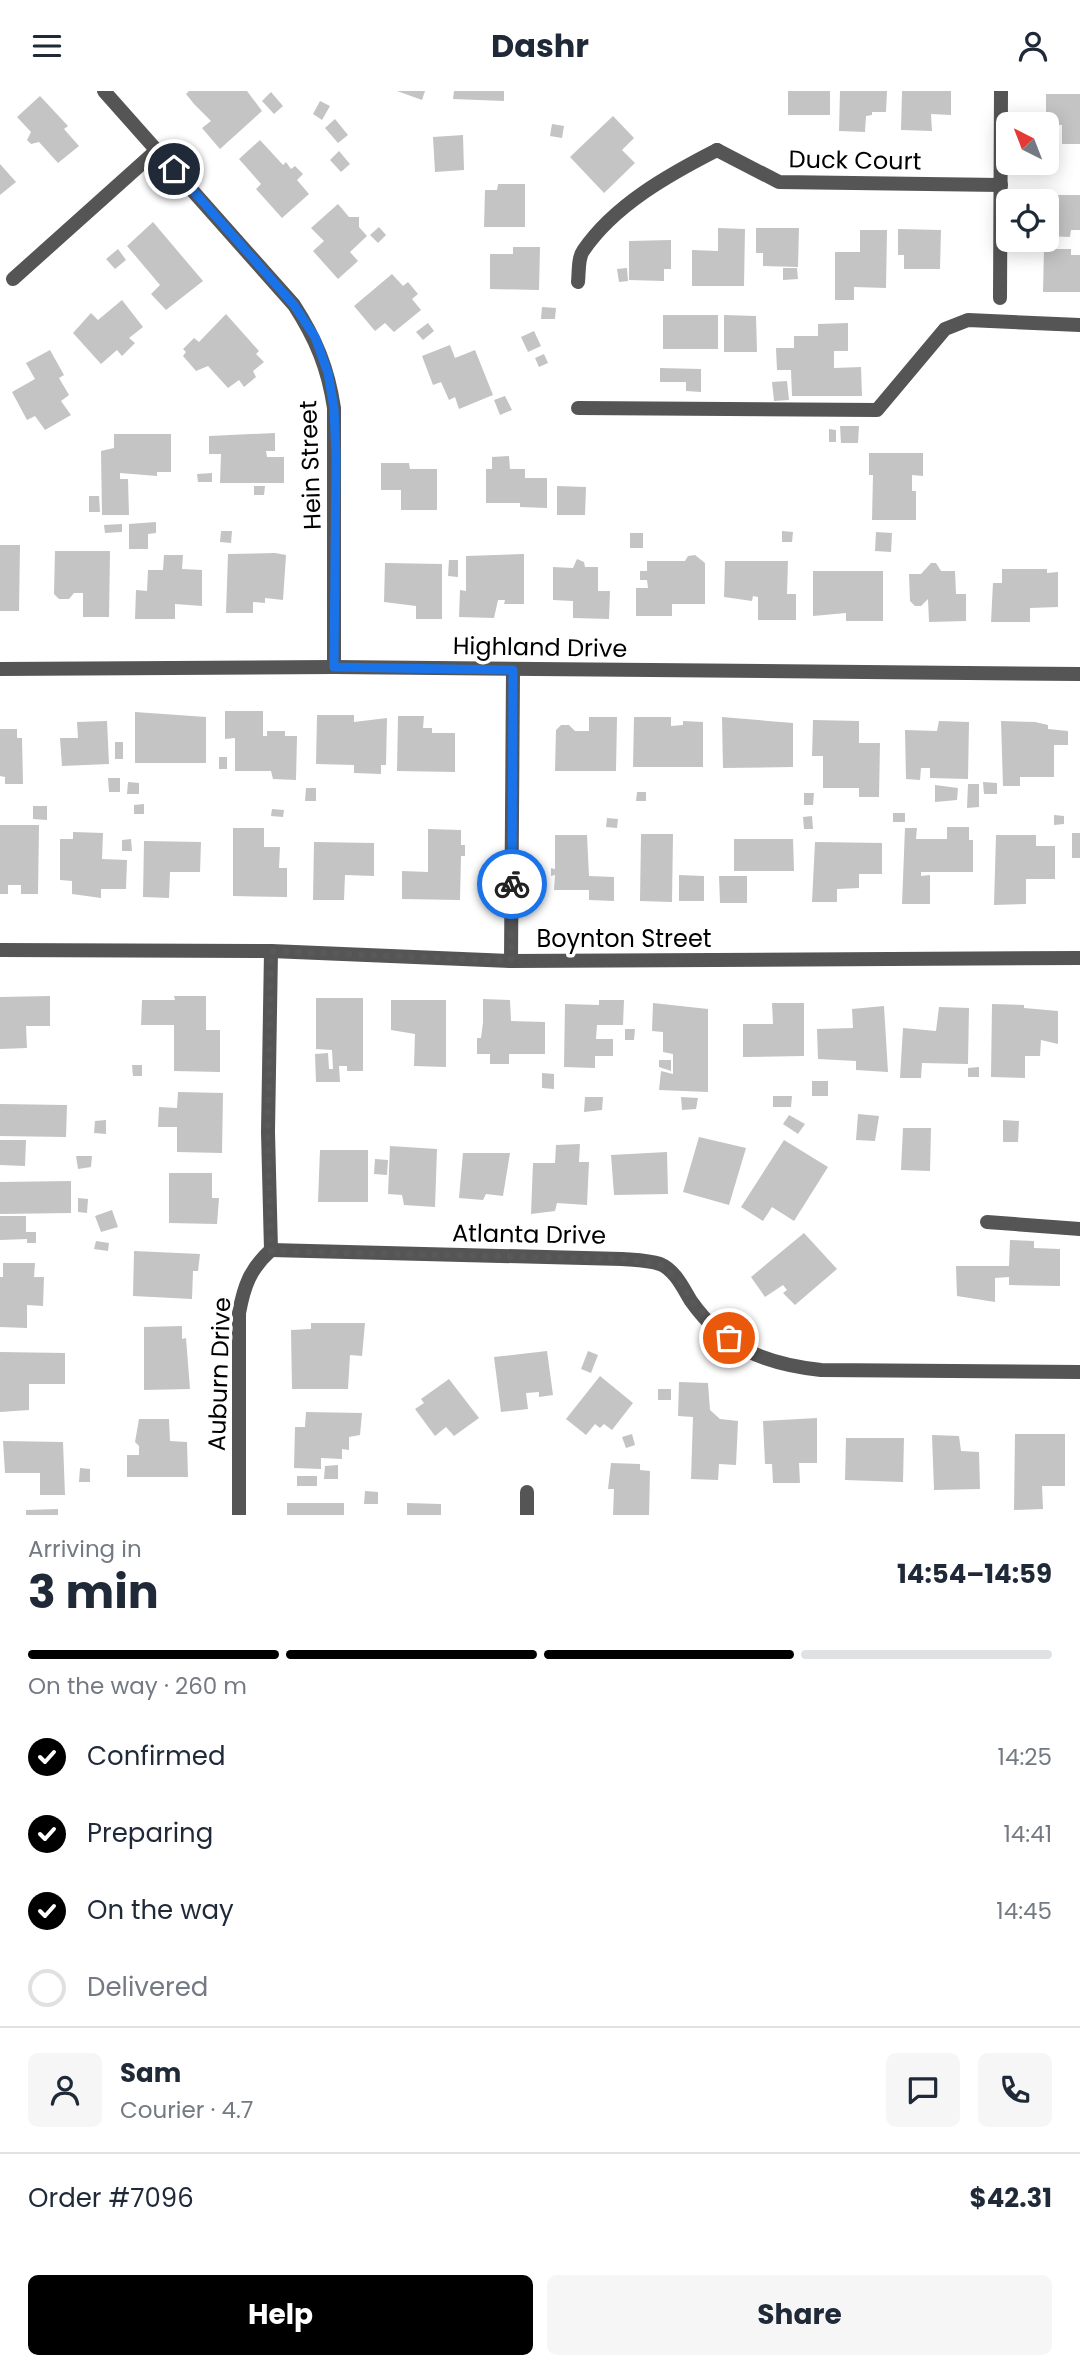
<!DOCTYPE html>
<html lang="en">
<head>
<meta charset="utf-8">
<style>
	body { margin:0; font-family:Poppins,sans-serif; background:#f6f6f7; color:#1f2937; height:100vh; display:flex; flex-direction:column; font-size:26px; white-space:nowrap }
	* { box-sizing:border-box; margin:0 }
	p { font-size:23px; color:#747a83 }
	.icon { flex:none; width:38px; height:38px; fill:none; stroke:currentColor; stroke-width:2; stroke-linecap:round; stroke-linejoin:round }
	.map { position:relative; height:1424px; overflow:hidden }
	.panel { display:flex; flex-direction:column; background:#fff; flex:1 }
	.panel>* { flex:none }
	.needle { width:46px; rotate:318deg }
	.tools { position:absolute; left:996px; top:21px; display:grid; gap:14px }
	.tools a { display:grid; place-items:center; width:63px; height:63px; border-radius:10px; background:#fff; box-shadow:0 4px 18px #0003; font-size:35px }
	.pin { position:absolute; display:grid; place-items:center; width:60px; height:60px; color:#fff; margin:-30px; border:4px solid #fff; border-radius:50%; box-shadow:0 2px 7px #0007 }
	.courier { position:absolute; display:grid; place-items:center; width:70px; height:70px; margin:-35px; border:5px solid #1a73e8; border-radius:50%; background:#fff; color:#222; box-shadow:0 2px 9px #0007 }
	.headline em { font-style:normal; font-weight:700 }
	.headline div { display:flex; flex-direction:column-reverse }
	.headline { display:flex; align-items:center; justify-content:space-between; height:119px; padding:0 28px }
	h1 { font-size:46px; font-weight:700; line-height:52px }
	.bar { display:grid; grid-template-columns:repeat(4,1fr); gap:10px 7px; align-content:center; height:84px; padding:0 28px }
	.bar i { height:9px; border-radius:5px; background:#e0e1e3 }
	.bar .active { background:#000 }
	.bar p { grid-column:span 4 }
	.line { display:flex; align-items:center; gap:18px; padding:0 28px; border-top:2px solid #e0e1e3 }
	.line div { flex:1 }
	.round { display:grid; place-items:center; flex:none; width:74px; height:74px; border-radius:10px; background:#f6f6f7 }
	ol { padding:0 28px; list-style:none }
	li { display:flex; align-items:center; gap:21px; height:77px }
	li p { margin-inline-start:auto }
	li .icon { padding:7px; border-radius:50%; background:#000; color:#fff; stroke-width:4 }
	li:last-child { color:#747a83 }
	li i { width:38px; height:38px; border:4px solid #e0e1e3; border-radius:50% }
	.button { display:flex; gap:14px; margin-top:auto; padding:14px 28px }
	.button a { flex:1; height:80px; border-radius:10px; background:#000; color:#fff; font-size:28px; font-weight:700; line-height:80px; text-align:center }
	.button a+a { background:#f6f6f7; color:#1f2937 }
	header { display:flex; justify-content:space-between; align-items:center; height:91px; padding:0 28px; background:#fff; font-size:32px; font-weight:700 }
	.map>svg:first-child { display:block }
	.building { fill:#c4c4c4 }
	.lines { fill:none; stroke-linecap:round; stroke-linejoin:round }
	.lane { stroke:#555; stroke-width:14 }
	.street { stroke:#555; stroke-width:14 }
	.done { stroke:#595959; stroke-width:7; stroke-dasharray:0 12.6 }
	.route { stroke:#1a73e8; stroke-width:9 }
	.labels { text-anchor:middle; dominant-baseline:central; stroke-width:7; stroke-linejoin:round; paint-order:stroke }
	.street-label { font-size:24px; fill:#000; stroke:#fff }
</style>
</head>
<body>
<header><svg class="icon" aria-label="menu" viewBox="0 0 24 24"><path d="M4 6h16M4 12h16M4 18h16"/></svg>Dashr<svg class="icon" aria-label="person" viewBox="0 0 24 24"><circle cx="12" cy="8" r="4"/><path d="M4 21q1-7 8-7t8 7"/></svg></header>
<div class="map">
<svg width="1080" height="1424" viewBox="0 0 1080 1424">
	<rect width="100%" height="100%" fill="#fff"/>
	<g class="building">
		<path d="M189 0H247L262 20 220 58 202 37 211 30 194 13 186 3Z"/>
		<path d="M397 0H425L422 9Z"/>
		<path d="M454 0H504V10L453 8Z"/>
		<rect x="788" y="0" width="42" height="24"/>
		<path d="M840 0H887L886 21H872V24L866 25 865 41 839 40Z"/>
		<path d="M902 0H951V24L931 23 932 40 901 39Z"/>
		<path d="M271 1 283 15 274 23 262 10Z"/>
		<path d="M1046 3H1080V53H1062V34L1046 33Z"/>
		<path d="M40 5 68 35 64 38 79 55 58 72 39 51 31 53 27 49 31 41 17 26Z"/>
		<path d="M320 10 330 15 322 29 313 23Z"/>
		<path d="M613 25 634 47 622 59 635 72 604 102 570 66Z"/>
		<path d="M335 28 348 44 338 52 325 37Z"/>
		<path d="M552 33 564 35 562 47 550 45Z"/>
		<path d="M463 44 464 79 435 81 433 46Z"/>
		<path d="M260 49 283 74 286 71 291 78 295 75 303 83 297 89 309 103 282 127 256 98 261 93 239 68Z"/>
		<path d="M339 60 350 73 341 81 330 69Z"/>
		<path d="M0 73 16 91 0 104Z"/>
		<path d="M498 93H525V136H484L485 99H497Z"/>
		<path d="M1044 104H1080V139H1071L1070 146 1046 145Z"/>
		<path d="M338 113 349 126H359V136L367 145 350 161 358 170 338 188 313 160 324 150 311 137Z"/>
		<path d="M153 131 203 190 166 219 151 203 160 194 127 155Z"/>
		<path d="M379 136 386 144 378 152 370 144Z"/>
		<path d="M718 137 745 138 744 195H692V159L718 160Z"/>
		<path d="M756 137H799L798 176 763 175V162H756Z"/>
		<path d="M898 138 941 139 940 178H904V164H898Z"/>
		<path d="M860 139H887L886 197 854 196V209H835V161H860Z"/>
		<path d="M671 149V178H664V190L629 189V150Z"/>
		<path d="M513 156H540L539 199 490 198V163H513Z"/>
		<path d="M118 158 126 169 115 178 106 168Z"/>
		<path d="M1044 158H1071V164H1080V201H1043Z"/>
		<path d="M627 177 628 190 619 191 617 178Z"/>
		<path d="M783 177H797L798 188 783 189Z"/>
		<path d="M392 183 403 195 408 191 418 203 412 208 421 219 394 241 385 232 375 240 354 215Z"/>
		<path d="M122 209 143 236 129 247 135 252 122 265 117 259 101 273 73 242 91 222 98 229Z"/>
		<path d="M542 216 556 217 555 228H541Z"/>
		<path d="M226 223 259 260 256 263 264 271 253 280 256 286 244 296 239 289 228 297 208 275 196 280 183 265 186 261 183 258 194 247 199 251Z"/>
		<rect x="663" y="224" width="55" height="34"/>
		<path d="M724 224 756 225 757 261H724Z"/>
		<path d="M428 232 434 240 423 249 416 241Z"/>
		<path d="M848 232V260H834V277L861 276 862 305H792L791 279H777L776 257H794V245H818V233Z"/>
		<path d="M534 240 541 255 528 261 521 246Z"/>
		<path d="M450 254 455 267 475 259 493 304 459 318 455 306 449 309 441 291 433 294 422 265Z"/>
		<path d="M50 259 64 284 59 287 69 304 61 310 71 324 45 339 35 325 27 329 12 301 35 288 26 272Z"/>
		<path d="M544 263 548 272 539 276 535 267Z"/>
		<path d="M660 277 701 278V301L686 300V291H660Z"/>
		<path d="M787 290 789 309 774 310 772 291Z"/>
		<path d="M505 305 512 319 500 324 494 309Z"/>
		<path d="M840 335H859L858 352H841Z"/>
		<path d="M829 338 836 339V351H829Z"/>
		<path d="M275 342V360H266L267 366H284V392H220L221 363H209V345Z"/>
		<path d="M114 343H171V381H157V385L120 382V388H128L129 424H102L101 360 114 357Z"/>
		<path d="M869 362H923V385L912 384V400H916V429H872L873 384H869Z"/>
		<path d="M509 365 510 378H525V387H547V417L520 416V412H486V378H492V366Z"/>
		<path d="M381 372H409L410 378H437V419H401V399H381Z"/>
		<path d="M212 382V391H198L197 383Z"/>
		<path d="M254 395H265L264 404H254Z"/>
		<path d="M557 395 586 396 585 424H557Z"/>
		<path d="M89 405H99L100 421H89Z"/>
		<path d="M156 431V442L148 443V458H129V433Z"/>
		<path d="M122 433V441L105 442 104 434Z"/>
		<path d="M221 440H232L231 452 220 451Z"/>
		<path d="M782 440 793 441 792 451H782Z"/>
		<path d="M876 441 892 442 891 461 875 460Z"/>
		<rect x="630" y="442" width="13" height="15"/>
		<path d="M0 454H20L19 520H0Z"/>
		<path d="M55 460H110L109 526H83V502H74L69 508H59L54 503Z"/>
		<path d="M275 462 286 464 283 509 265 507V512L253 511V522H226L228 463Z"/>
		<path d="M524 463V513H504L505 509H498L494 527 459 526 460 499 466 500V465Z"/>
		<path d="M164 464H183L182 478 202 479V515L175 513V528H135L136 499 147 500 148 479H163Z"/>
		<path d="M695 464 705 472V513H672V525H636V497H648L647 489H640V480H647V470H685L688 465Z"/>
		<path d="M577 468 584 471 585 476H598V500H610L609 528 573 527V510L553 509V476L573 477Z"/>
		<path d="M449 469H458V486L448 485Z"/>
		<path d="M725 470H788L787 503H796V529H758V506L753 505 752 510 724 506Z"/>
		<path d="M385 472 442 473V528H416V515L384 511Z"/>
		<path d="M931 472H936L941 480H955L956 503H966V530L929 531 928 508 921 515H915L910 510 909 483H921Z"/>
		<path d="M1002 478H1047V482L1058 481V516L1030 517V531H991L993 492H1002Z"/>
		<path d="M813 480H883V530H846V522L813 525Z"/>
		<path d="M225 620H263V645H267V640H285V645H297L296 689 273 688 271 680H235V647L225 648Z"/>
		<path d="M135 621 206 626V672H135Z"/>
		<path d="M317 624H354V631L387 627 386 674H381V683L354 682V674L316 673Z"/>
		<path d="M398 625H424L423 637H432V642H455V681L397 680Z"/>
		<path d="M589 626H617L616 680H555L556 639 561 634H569L575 640H589Z"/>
		<path d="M634 626H671V635L683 634V630L703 631V676H633Z"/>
		<path d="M722 626 793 632V676L723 677Z"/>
		<path d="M813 629 859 630V652H880L879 706H859V697H823V665H812Z"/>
		<path d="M107 630 109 673 62 675 60 647H78L77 631Z"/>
		<path d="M939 630 969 631 968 688 930 687V677H921L920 689 906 688 905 639 937 640Z"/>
		<path d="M1001 630 1035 631 1048 634V638L1068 640V654H1054V686H1020V695H1003Z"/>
		<path d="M0 638H17V647H22L23 693H5V686L0 685Z"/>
		<rect x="115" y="651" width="8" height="17"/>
		<rect x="219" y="666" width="8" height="12"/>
		<path d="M108 687H120V701H109Z"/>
		<path d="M128 691 139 692V703H127Z"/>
		<path d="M983 691 997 692V703H984Z"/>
		<path d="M968 693H979V716L967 717Z"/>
		<path d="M935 694 958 697 957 709 935 711Z"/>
		<path d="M306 697H316V710H305Z"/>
		<path d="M637 701H646V710H636Z"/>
		<path d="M804 702H814L813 714H804Z"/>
		<path d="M144 713V723H134V714Z"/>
		<path d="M33 715H47V729L33 728Z"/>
		<path d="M272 718 284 719 283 726 271 725Z"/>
		<rect x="893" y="722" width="12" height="9"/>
		<path d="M1054 724 1064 725V733L1054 734Z"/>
		<path d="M812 725 813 738H804L803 726Z"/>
		<path d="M607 727 618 728 617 737 606 736Z"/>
		<path d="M0 734H39L38 803H21V794H8V803H0Z"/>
		<path d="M947 736H969V749H973V781H921V785L930 784V813H902L905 737H917L916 748H947Z"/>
		<path d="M233 737H264V756H280L279 777H287V806L233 805Z"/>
		<path d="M428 738 461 739V754H465V765H461L460 809 402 808V780L428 781Z"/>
		<path d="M73 741 103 742 102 768 127 769 126 798H101V807L72 803V790L60 789V748H73Z"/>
		<rect x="1072" y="742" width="8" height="25"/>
		<path d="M641 743H673L672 811 640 810Z"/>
		<path d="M555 744H587L589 785 614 786V810L589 809V799H554L555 784 551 785V777L555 778Z"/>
		<path d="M996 744H1036V755H1055V788H1026V813L994 814Z"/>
		<path d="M131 748 132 760H122V749Z"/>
		<path d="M734 748H793L794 780H734Z"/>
		<path d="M144 750 201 751 200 781H170L169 807 143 806Z"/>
		<path d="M314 751 374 752V785L345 784 344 809H313Z"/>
		<path d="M815 751 882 752V783H859V797L837 798V811H812Z"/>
		<path d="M679 784 704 785V810H679Z"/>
		<path d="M719 785H747V812H720Z"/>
		<path d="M50 905V935H26L27 957 0 958V906Z"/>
		<path d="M174 905H206V939H220V981L174 980V934H141L142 909H175Z"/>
		<path d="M316 907H363V980H347V975H339L340 991H316L315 963 328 962 329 978H333L332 959 316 958Z"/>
		<path d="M483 908 510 909 511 930 545 931V963H509V973H490V963H477V947H481L483 931Z"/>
		<path d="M391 909H446V976L414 975 415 943 391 939Z"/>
		<path d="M599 909H624L623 934H597L596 948H613V965H595V977L564 976 565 913 599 914Z"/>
		<path d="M653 912 708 918V1001L659 999 661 980 673 983V963L663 961V941L652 940Z"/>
		<path d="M772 912H804V965L743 966V933H773Z"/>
		<path d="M992 913 1024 914V917L1058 920V953L1041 949 1040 965H1025V987L991 986Z"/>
		<path d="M884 915 888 981 856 979V970L818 968 817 938 853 937 852 918Z"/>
		<path d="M939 916 969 917 968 973 922 972 921 987H900L903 937 936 940Z"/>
		<path d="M625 938H635L634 949H625Z"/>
		<path d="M659 969H671V980L659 976Z"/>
		<path d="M132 974H142V985H133Z"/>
		<path d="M979 976V986H968V977Z"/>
		<path d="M542 982 554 983V998L542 997Z"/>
		<rect x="812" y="990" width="16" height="15"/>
		<path d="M178 1001 223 1002 222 1062 177 1061V1036H158L159 1016 177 1017Z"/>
		<path d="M773 1005H792L791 1016H773Z"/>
		<path d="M585 1006H603L602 1019 584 1021Z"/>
		<path d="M681 1006 698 1007 696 1018 682 1019Z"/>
		<path d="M0 1013 67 1014 66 1046 0 1045Z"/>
		<path d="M858 1023 879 1025 875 1050 856 1049Z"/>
		<path d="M789 1024 805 1033 798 1043 783 1033Z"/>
		<path d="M106 1029V1043L94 1042 95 1030Z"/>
		<path d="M1003 1029 1019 1030 1018 1051H1003Z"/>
		<path d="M903 1037H931L930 1080 901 1079Z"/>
		<path d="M699 1046 746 1057 729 1114 683 1101Z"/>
		<path d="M0 1049H26L25 1075 0 1074Z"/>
		<path d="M784 1049 828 1076 794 1130 772 1116 763 1130 741 1116Z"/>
		<path d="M580 1053 579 1071H589L587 1114 557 1112 555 1120 531 1123 533 1072H555L556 1054Z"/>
		<path d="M390 1055 437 1058 435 1116 404 1114 402 1104 388 1103Z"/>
		<path d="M320 1059H368V1111H318Z"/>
		<path d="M667 1061 668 1103 614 1104 611 1064Z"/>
		<path d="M463 1062H510L503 1105 486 1103 483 1109 459 1107Z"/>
		<path d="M76 1065H92L91 1076 78 1078Z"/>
		<path d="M375 1068 388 1069 387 1084 374 1083Z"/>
		<path d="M169 1082H212V1107H219L217 1133 169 1132Z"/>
		<path d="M71 1090V1122L0 1123V1091Z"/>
		<path d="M78 1107 88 1108 87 1122 78 1121Z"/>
		<path d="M112 1119 118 1136 101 1141 95 1125Z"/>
		<path d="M0 1125H26V1141H36V1152H27V1148L0 1149Z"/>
		<path d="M804 1142 837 1178 795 1214 783 1202 787 1199 783 1194 765 1206 751 1186Z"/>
		<path d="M1010 1149 1034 1150V1157L1060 1158V1195L1009 1194V1186L995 1187V1211L957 1205 956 1175H1009Z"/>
		<path d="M96 1150 109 1152 108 1160 94 1158Z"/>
		<path d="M134 1160 200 1163 198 1180H193L192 1208 133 1205Z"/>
		<path d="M3 1172H35L34 1186H44L43 1215 27 1214V1237L0 1236V1186H3Z"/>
		<path d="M311 1232H365L362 1265 350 1264 348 1298H292L291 1239 311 1238Z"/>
		<path d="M182 1235V1248L186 1247 190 1298 144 1299V1236Z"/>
		<path d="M547 1260 553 1304 539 1306V1301L526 1302 528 1318 501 1321 494 1266Z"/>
		<path d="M588 1260 598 1264 591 1282 581 1278Z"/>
		<path d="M0 1261 65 1262V1293H29V1319L0 1321Z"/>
		<path d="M600 1285 633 1312 612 1339 604 1333 600 1337 595 1333 586 1344 566 1328Z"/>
		<path d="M449 1288 479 1327 454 1345 446 1336 435 1345 415 1318 424 1312 421 1308Z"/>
		<path d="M679 1291 708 1292 710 1319 720 1328 738 1330 736 1374 719 1373 718 1389 691 1388 693 1326 678 1325Z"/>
		<rect x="658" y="1298" width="13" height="11"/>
		<path d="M306 1321 362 1322 360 1344 349 1346V1359L342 1358V1368L321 1367V1378L294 1377 295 1336H305Z"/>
		<path d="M817 1327V1372H799L800 1392H773L772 1373H765L763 1330Z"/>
		<path d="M139 1328H169L170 1350 187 1351 188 1386H127V1364H139V1355L135 1351Z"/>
		<path d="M632 1343 635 1354 626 1357 622 1346Z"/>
		<path d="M1015 1343H1065V1395H1042L1043 1418 1014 1419Z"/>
		<path d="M932 1344 959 1345 961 1360 979 1361 980 1398 934 1399Z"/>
		<path d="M846 1347H904L903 1391 845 1389Z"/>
		<path d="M3 1350 63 1351 65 1404H40V1382H5Z"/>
		<path d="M611 1372 640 1373V1379L650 1380 649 1424H613L614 1398H608Z"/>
		<path d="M338 1374V1388H324L325 1375Z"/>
		<path d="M80 1377 90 1378V1391H79Z"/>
		<rect x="297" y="1385" width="20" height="10"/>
		<path d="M365 1400 378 1401V1413H364Z"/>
		<rect x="287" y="1412" width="57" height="12"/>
		<path d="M407 1412 441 1413V1424H407Z"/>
		<path d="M58 1418V1424H26V1419Z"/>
	</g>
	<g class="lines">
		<g class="lane">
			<path d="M578 191C579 182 578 167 583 160 614 114 670 83 717 59"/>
			<path d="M578 317 877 319 945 238 968 229 1080 234"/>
			<path d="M987 1131 1080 1138"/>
		</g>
		<g class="street">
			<path d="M104 0 294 214C316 248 328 277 334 317V576"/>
			<path d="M717 59 779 91 1001 94"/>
			<path d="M13 188 157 59"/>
			<path d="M1000 207 1001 0"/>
			<path d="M0 578 334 576 1080 583"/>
			<path d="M0 859 271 860 511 870 1080 867"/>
			<path d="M511 870 513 579"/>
			<path d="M271 1159 622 1168C634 1169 648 1169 660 1173 675 1179 683 1197 691 1210 724 1257 766 1273 821 1279L1080 1281"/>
			<path d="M239 1424V1222C244 1195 250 1178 271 1159L268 1041 271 860"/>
			<path d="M527 1424V1401"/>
		</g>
	</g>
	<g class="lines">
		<path class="done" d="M512 793 511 870 271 860 268 1041 271 1160 622 1168 661 1174 680 1191 692 1211 729 1247"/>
		<path class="route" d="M174 78 294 214 315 246 328 282 334 317 336 366 334 576 513 579 512 793"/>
	</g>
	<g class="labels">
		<g class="street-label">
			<text transform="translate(855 69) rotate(1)">Duck Court</text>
			<text transform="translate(310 374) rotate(-92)">Hein Street</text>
			<text transform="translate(540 556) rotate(1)">Highland Drive</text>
			<text x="624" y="847">Boynton Street</text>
			<text transform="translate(529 1143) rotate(1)">Atlanta Drive</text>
			<text transform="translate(219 1283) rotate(-88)">Auburn Drive</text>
		</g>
	</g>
</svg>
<div class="tools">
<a><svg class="needle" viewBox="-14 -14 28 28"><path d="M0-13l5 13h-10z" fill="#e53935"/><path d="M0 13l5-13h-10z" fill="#747a83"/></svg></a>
<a><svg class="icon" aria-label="locate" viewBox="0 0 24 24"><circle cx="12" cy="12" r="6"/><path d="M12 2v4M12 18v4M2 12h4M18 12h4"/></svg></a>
</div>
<div class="pin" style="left:729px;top:1247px;background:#ea580c"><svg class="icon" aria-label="bag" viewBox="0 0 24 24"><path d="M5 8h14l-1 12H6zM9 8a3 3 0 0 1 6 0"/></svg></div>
<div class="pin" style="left:174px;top:78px;background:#1f2937"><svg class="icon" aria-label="home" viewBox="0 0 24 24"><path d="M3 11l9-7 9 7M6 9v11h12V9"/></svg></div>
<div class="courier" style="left:512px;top:793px"><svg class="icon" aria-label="bike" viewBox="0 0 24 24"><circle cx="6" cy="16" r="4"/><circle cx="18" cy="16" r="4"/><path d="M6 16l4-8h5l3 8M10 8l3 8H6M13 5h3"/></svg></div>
</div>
<section class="panel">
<div class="headline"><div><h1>3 min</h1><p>Arriving in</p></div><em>14:54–14:59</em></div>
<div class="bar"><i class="active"></i><i class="active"></i><i class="active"></i><i></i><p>On the way · 260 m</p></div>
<ol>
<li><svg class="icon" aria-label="check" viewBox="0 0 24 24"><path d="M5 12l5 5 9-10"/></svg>Confirmed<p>14:25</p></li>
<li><svg class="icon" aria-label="check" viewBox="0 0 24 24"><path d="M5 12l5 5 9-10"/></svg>Preparing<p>14:41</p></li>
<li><svg class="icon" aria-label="check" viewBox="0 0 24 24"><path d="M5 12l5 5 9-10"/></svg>On the way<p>14:45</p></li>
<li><i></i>Delivered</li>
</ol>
<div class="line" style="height:126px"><a class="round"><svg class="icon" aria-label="person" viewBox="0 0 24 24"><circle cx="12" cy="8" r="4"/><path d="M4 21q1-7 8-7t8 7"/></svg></a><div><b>Sam</b><p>Courier · 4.7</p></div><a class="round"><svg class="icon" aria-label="chat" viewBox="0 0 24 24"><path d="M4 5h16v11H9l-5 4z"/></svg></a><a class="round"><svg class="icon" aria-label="phone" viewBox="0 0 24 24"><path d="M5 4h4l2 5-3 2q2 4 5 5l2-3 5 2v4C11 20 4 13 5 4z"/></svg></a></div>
<div class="line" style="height:91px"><div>Order #7096</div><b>$42.31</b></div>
<div class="button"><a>Help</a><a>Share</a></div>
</section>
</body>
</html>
